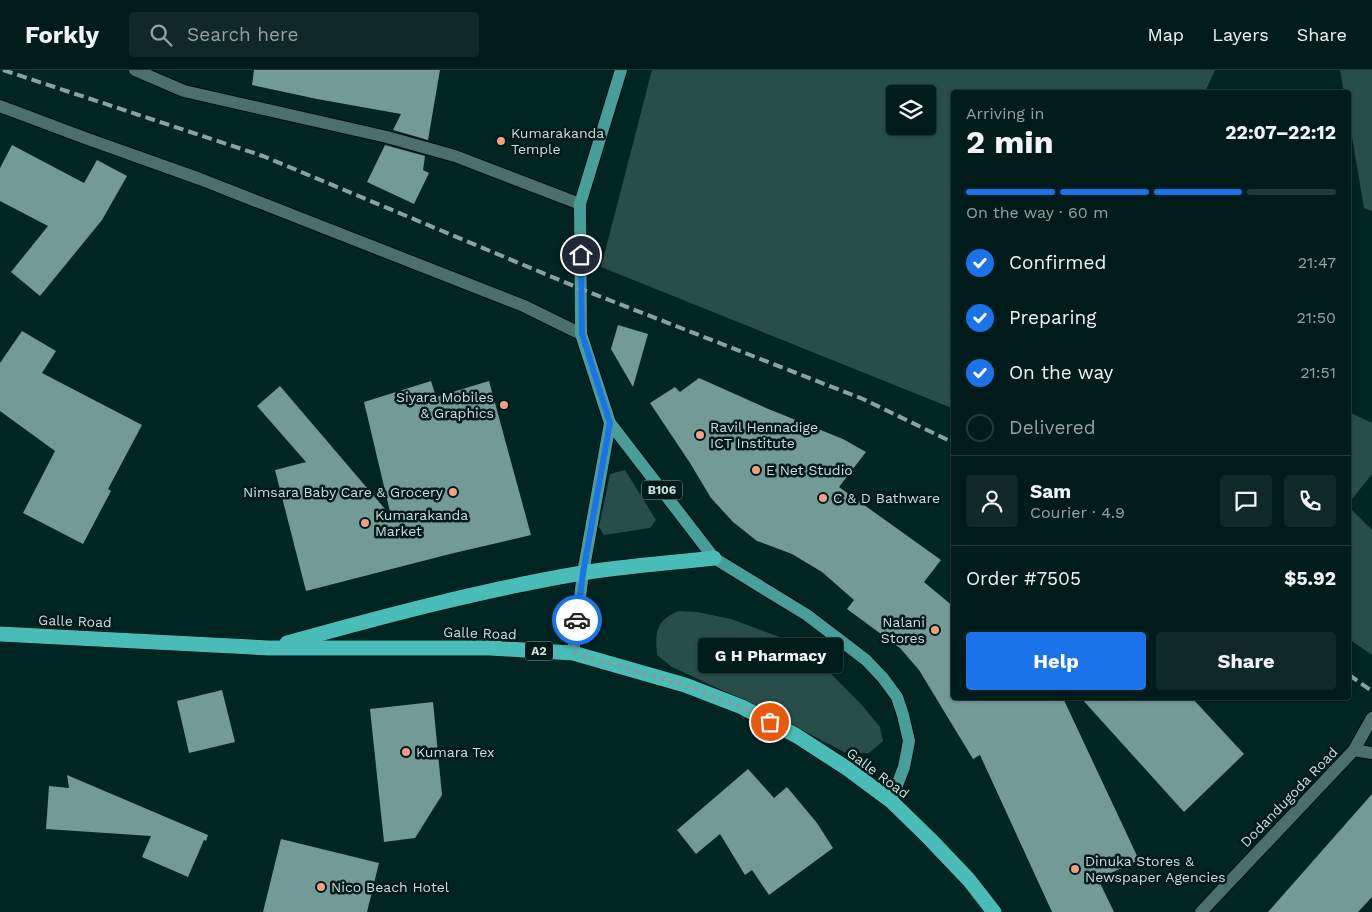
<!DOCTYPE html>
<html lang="en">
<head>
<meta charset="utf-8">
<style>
	body { margin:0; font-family:"Work Sans",sans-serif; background:#0e2927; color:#f1f3f6; height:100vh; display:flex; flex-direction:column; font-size:19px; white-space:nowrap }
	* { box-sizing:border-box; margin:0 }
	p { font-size:16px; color:#95a1a2 }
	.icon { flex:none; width:28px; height:28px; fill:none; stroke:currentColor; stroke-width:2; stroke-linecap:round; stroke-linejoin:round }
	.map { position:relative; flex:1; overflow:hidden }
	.sheet { position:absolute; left:951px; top:20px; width:400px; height:610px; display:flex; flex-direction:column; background:#001c1a; border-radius:5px; box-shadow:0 1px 4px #0004,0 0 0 1px #223a39 }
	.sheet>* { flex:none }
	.controls { position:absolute; left:886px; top:15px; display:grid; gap:10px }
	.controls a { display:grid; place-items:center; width:50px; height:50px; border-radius:5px; background:#001c1a; box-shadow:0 1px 4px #0004,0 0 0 1px #223a39; font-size:25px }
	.pin { position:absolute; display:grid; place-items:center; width:42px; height:42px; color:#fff; margin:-21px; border:2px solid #fff; border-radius:50%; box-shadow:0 1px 5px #0007 }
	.courier { position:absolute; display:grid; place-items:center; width:50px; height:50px; margin:-25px; border:4px solid #1a73e8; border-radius:50%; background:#fff; color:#222; box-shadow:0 1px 6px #0007 }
	.bubble { position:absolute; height:35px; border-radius:5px; background:#001c1a; box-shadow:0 1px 4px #0004,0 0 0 1px #223a39; font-size:16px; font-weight:700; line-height:35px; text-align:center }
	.overview em { font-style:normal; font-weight:700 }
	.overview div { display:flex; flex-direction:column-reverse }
	.overview { display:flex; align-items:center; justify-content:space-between; height:85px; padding:0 15px }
	h1 { font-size:32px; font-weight:700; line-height:38px }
	.bar { display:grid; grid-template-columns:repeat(4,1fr); gap:8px 5px; align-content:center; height:60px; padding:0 15px }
	.bar i { height:6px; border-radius:4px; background:#223a39 }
	.bar .on { background:#1a73e8 }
	.bar p { grid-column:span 4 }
	.line { display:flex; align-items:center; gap:12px; padding:0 15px; border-top:1px solid #223a39 }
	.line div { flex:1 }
	.round { display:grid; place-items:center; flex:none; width:52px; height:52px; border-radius:5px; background:#0e2927 }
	ol { padding:0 15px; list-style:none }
	li { display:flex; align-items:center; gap:15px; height:55px }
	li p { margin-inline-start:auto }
	li .icon { padding:5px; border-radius:50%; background:#1a73e8; color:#fff; stroke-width:4 }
	li:last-child { color:#95a1a2 }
	li i { width:28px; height:28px; border:2px solid #223a39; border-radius:50% }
	.button { display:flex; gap:10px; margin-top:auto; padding:10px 15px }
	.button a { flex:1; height:58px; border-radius:5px; background:#1a73e8; color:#fff; font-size:20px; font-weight:700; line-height:58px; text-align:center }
	.button a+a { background:#0e2927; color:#f1f3f6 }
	header { display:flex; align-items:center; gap:30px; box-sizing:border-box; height:70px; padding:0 25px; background:#001c1a; border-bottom:1px solid #223a39 }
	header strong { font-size:24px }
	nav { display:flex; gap:28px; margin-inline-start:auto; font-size:18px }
	.search { width:350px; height:45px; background:#0e2927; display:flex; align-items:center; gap:12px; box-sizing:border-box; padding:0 18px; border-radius:5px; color:#95a1a2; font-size:19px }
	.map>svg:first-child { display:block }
	.green { fill:#284d4b; fill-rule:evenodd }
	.building { fill:#729a97 }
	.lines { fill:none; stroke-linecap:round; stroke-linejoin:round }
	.minor-casing { stroke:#000c0b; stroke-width:14 }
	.major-casing { stroke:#000c0b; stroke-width:14 }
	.highway-casing { stroke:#000c0b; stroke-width:16 }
	.minor { stroke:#49706d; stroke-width:12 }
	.major { stroke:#499e99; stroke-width:12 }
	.highway { stroke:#49bcb7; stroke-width:15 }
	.rail { stroke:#89a3a1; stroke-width:4; stroke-dasharray:10 5; stroke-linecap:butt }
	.done { stroke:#849e9c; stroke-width:5; stroke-dasharray:0 9 }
	.route { stroke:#1a73e8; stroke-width:6 }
	.poi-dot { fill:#f2a081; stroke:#001a19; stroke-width:2 }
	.labels { text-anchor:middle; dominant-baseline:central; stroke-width:5; stroke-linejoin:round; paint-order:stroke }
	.shield { fill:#001a19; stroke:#8ea4a2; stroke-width:1 }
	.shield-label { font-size:12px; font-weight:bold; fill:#cbdfdd }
	.poi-label { font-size:14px; fill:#cbdfdd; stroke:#001a19; text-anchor:start }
	.street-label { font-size:14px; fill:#cbdfdd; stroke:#001a19 }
</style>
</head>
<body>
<header>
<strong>Forkly</strong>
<div class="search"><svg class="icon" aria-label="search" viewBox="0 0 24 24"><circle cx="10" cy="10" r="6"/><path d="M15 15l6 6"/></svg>Search here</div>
<nav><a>Map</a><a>Layers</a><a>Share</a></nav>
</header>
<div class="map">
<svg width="1372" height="842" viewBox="0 0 1372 842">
	<rect width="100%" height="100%" fill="#002523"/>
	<g class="green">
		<path d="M652 0H1215L1205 22H954V339L601 197ZM895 24H928V56H895Z"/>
		<path d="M1340 0H1372V141L1364 138 1349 49V22H1344Z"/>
		<path d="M1349 342 1372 353V404L1349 433Z"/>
		<path d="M625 400 656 450 650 458 604 465 599 457 610 404Z"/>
		<path d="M1349 437 1372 460V585L1349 569Z"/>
		<path d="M679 541 697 542 731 549 785 569 821 594 861 634 880 657 883 671 869 683H846L752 634 672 597 657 585C655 562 656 550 679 541Z"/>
	</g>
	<g class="building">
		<path d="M254 0H440L428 70 393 60 401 44 317 29 252 15Z"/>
		<path d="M12 75 84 113 97 90 127 106 102 150 40 226 11 202 48 156 0 131V98Z"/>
		<path d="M385 75 425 86 423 100 429 103 414 134 367 112Z"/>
		<path d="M618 255 648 264 633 317 611 279Z"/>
		<path d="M22 261 56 281 42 303 142 355 108 419 111 421 83 474 23 443 55 381 0 341V293Z"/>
		<path d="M699 308 766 338 843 369 866 382 839 417 941 490 924 512 954 537V628H1063L1139 790 1098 809 1114 842H1052L980 685 973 689 919 600 900 578 847 539 854 530 822 502 792 484 757 471 733 452 711 428 690 393 650 333 675 317 680 322Z"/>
		<path d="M431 311 436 327 489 311 531 465 450 484 306 521 275 400 306 392 257 336 280 316 391 446 364 332Z"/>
		<path d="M222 620 235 672 189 683 177 631Z"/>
		<path d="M1081 628H1192L1244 684 1184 742Z"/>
		<path d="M433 632 442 725 415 768 384 772 370 639Z"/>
		<path d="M748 699 774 728 787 717 817 753 833 778 769 825 752 800 745 805 720 764 696 784 677 760Z"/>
		<path d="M67 705 208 765 206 771 204 770 188 807 142 787 151 766 46 759 49 716 69 718Z"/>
		<path d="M1372 724V827L1358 842H1268Z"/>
		<path d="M281 769 379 793 367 842H263Z"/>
	</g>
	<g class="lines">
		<defs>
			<g id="minor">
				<path d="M135 0 184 21 387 67 455 86 580 134"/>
				<path d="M0 36 85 68 200 109 524 236 581 264"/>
				<path d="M1354 680 1372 683"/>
				<path d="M1201 842 1354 680 1372 648"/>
			</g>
			<g id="major">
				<path d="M621 0 580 134 581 264 610 353 714 488 807 545 866 590 883 608 897 627 903 645 909 671 904 697 891 731"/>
				<path d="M573 583 583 503 610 353"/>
			</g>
			<g id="highway">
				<path d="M0 564 269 578H490L573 583 685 615 742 637 797 666 848 699 891 731 930 769 969 810 994 842"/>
				<path d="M287 573C384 546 482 520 582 503 626 496 670 493 714 488"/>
			</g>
		</defs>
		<use href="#minor" class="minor-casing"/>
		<use href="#major" class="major-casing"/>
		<use href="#highway" class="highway-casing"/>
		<use href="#minor" class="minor"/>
		<use href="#major" class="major"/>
		<use href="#highway" class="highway"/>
		<g class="rail">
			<path d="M3 0 263 86 581 219 863 329 954 373"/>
			<path d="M1349 605 1372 621"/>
		</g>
	</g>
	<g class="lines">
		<path class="done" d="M577 550 573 583 685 615 742 638 770 652"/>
		<path class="route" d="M577 550 583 503 610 353 582 264 581 185"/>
	</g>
	<g class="poi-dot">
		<circle cx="501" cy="71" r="5"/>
		<circle cx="504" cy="335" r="5"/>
		<circle cx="700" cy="365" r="5"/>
		<circle cx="756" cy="400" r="5"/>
		<circle cx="453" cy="422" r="5"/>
		<circle cx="823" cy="428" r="5"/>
		<circle cx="365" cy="453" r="5"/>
		<circle cx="935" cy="560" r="5"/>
		<circle cx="406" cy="682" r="5"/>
		<circle cx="1075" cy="799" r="5"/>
		<circle cx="321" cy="817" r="5"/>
	</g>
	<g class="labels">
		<g class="shield">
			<rect x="642" y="410.5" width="40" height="19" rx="4"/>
			<rect x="525" y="571.5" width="28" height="19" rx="4"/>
		</g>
		<g class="shield-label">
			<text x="662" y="420">B106</text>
			<text x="539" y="581">A2</text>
		</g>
		<g class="poi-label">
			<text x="511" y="63">Kumarakanda<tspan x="511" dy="16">Temple</tspan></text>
			<text x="494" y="327" text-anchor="end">Siyara Mobiles<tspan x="494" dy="16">&amp; Graphics</tspan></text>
			<text x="710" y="357">Ravil Hennadige<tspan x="710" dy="16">ICT Institute</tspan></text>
			<text x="766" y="400">E Net Studio</text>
			<text x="443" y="422" text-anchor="end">Nimsara Baby Care &amp; Grocery</text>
			<text x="833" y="428">C &amp; D Bathware</text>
			<text x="375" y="445">Kumarakanda<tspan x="375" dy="16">Market</tspan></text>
			<text x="925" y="552" text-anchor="end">Nalani<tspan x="925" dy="16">Stores</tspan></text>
			<text x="416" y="682">Kumara Tex</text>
			<text x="1085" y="791">Dinuka Stores &amp;<tspan x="1085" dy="16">Newspaper Agencies</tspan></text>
			<text x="331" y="817">Nico Beach Hotel</text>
		</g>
		<g class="street-label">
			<text transform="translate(75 551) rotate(2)">Galle Road</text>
			<text transform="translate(480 563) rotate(2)">Galle Road</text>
			<text transform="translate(878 703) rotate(37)">Galle Road</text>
			<text transform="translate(1289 727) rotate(-46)">Dodandugoda Road</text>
		</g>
	</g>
</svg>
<div class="controls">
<a><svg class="icon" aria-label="layers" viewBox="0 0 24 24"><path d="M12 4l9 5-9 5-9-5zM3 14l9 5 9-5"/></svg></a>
</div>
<div class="pin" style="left:770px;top:652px;background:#ea580c"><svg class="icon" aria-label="bag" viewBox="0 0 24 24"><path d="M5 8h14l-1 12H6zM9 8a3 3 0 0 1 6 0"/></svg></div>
<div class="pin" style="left:581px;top:185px;background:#1f2937"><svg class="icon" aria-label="home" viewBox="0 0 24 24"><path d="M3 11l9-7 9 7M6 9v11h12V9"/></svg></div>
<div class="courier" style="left:577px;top:550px"><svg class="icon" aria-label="car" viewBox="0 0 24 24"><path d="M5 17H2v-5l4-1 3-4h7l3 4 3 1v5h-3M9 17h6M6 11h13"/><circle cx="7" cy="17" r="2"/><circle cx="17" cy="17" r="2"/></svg></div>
<div class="bubble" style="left:698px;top:568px;width:145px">G H Pharmacy</div>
<section class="sheet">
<div class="overview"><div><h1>2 min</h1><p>Arriving in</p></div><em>22:07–22:12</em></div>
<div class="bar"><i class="on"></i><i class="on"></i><i class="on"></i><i></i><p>On the way · 60 m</p></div>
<ol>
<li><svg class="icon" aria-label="check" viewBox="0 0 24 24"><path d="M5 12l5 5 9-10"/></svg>Confirmed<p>21:47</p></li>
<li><svg class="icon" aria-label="check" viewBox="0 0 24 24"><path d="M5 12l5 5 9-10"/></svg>Preparing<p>21:50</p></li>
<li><svg class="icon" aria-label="check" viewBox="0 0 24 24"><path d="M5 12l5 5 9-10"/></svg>On the way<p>21:51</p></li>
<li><i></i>Delivered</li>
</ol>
<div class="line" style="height:90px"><a class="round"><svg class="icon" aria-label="person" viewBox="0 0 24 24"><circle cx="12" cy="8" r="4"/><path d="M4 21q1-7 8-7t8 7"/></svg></a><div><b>Sam</b><p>Courier · 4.9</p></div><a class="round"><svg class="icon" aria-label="chat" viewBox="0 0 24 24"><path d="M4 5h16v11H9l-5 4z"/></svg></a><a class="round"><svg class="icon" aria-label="phone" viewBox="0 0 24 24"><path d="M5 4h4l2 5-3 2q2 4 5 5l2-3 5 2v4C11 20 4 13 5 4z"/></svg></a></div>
<div class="line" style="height:65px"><div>Order #7505</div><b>$5.92</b></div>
<div class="button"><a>Help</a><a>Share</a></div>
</section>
</div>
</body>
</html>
